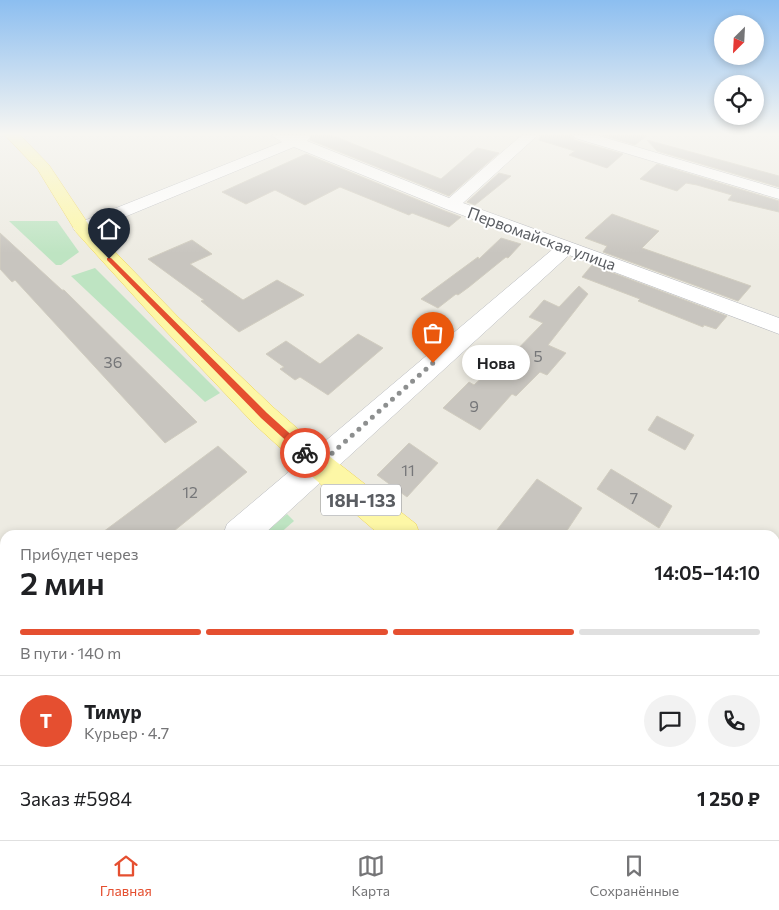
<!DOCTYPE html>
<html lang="ru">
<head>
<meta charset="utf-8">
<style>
	body { margin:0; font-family:Commissioner,sans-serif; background:#f2f2f2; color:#202124; height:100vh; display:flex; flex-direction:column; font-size:19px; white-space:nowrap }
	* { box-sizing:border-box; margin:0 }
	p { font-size:16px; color:#757577 }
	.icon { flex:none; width:28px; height:28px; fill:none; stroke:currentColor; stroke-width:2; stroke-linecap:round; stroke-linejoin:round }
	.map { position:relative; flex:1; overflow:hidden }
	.drawer { position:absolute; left:0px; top:530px; width:780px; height:310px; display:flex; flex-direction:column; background:#fff; border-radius:15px 15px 0 0; box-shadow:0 2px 8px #0003 }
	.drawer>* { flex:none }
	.needle { width:32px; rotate:204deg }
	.buttons { position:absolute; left:714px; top:15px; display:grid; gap:10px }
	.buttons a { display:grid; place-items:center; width:50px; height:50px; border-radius:50%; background:#fff; box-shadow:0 2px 8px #0003; font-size:25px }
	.pin { position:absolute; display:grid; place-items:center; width:42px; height:42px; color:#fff; margin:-51px -21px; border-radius:50% 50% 50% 0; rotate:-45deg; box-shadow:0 0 5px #0007 }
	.pin .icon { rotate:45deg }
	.courier { position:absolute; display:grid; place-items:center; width:50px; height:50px; margin:-25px; border:4px solid #e54f30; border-radius:50%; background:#fff; color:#222; box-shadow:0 1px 6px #0007 }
	.bubble { position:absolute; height:35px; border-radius:18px; background:#fff; box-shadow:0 2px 8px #0003; font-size:16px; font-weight:600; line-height:35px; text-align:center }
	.summary em { font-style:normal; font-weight:600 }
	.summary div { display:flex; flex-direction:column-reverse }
	.summary { display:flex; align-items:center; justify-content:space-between; height:85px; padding:0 20px }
	h1 { font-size:32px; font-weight:600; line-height:38px }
	.bar { display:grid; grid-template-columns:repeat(4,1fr); gap:8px 5px; align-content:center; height:60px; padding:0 20px }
	.bar i { height:6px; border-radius:4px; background:#e0e0e0 }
	.bar .on { background:#e54f30 }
	.bar p { grid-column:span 4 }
	.line { display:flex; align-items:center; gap:12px; padding:0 20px; border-top:1px solid #e0e0e0 }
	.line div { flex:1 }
	.round { display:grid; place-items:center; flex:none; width:52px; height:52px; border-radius:26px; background:#f2f2f2 }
	.dock { display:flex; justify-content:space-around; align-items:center; height:70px; border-top:1px solid #e0e0e0; background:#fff; font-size:14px; color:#757577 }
	.dock a { display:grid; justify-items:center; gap:2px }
	.dock .on { color:#e54f30 }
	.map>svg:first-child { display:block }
	.green { fill:#bee4c2 }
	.building { fill:#c8c5bf; stroke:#d1cdc0 }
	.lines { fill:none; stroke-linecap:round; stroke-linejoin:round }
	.minor-casing { stroke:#b7b9be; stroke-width:1 }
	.major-casing { stroke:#eed25a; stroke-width:1 }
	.minor { fill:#fff; fill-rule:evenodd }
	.major { fill:#fdf7a6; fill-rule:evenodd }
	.route { fill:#e54f30 }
	.done { stroke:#8d8f8f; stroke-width:5; stroke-dasharray:0 9 }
	.labels { text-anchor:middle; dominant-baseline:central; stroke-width:4; stroke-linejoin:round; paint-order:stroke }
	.far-street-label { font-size:16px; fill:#5a5d62; stroke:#fff }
	.number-label { font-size:16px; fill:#767779 }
	.shield { fill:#fff; stroke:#8c8e91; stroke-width:1 }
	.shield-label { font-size:18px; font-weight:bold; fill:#5a5d62 }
</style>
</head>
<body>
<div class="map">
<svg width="779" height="840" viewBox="0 0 779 840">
	<rect width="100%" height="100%" fill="#edebe2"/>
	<g class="green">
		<path d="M9 221H57L79 252 61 265H56Z"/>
		<path d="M95 268 220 393 205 402 71 276Z"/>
		<path d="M287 514 294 521 278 535H263Z"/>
	</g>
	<g class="building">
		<path d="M310 135H331L441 179 477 148 499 153 449 196 310 140Z"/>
		<path d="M540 135H571L574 140 623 154 607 168 569 155 575 151 539 140Z"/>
		<path d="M603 135H647L635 145Z"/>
		<path d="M647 140 779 176V187L657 151Z"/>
		<path d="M306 154 445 211 461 217 449 227 412 213 409 215 340 187 305 205 275 190 246 204 222 192Z"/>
		<path d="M657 164 779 201V212L728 200 732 195 697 185 686 183 677 191 640 179Z"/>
		<path d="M499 173 511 176 475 205 467 202Z"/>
		<path d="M612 214 659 231 642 248 751 286 738 301 603 252 607 246 585 238Z"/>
		<path d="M0 233 62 290H64L197 422 165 443 15 280 12 282 0 269Z"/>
		<path d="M501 238 521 244 508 258 506 257 469 287 458 295 456 294 438 308 421 299 478 257 479 259Z"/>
		<path d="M192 240 212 254 190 264 243 300 277 280 304 295 239 332 201 301 204 300 148 259Z"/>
		<path d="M592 265 727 316 716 329 704 325 703 327 638 301 640 299 582 277Z"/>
		<path d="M579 286 588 294 548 345 566 353 547 375 540 372 516 396 512 394 480 430 443 408 469 382 474 385 503 358 507 360 543 323 529 317 544 300 559 307Z"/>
		<path d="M358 334 383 348 328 395 300 377 295 380 280 369 284 367 266 354 286 341 320 364Z"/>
		<path d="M657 416 694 435 685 450 648 430Z"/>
		<path d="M409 443 438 463 407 497 377 475Z"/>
		<path d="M218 446 247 472 169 535H99Z"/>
		<path d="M611 469 672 506 659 528 597 489Z"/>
		<path d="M537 479 582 508 564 535H493Z"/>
	</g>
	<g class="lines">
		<defs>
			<g id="minor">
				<path d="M271 135H308L310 138 307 141 449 198 522 135H538L463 203 779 318V334L569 255 263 535H223L227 524 553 249 446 209 294 147 88 232 82 234 76 232 73 228 76 224 282 142Z"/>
				<path d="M573 135H596L779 189V199L575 138Z"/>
				<path d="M5 720V765L0 768V722Z"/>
			</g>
			<g id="major">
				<path d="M5 135H20L49 165 89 225 178 317 274 408 329 456 416 524 420 535H380L309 474 254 424 162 327 76 232 38 170Z"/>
				<path d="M775 811 779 813V840H753L751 835H775Z"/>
			</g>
		</defs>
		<use href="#minor" class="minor-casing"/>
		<use href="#major" class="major-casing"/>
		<use href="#minor" class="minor"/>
		<use href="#major" class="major"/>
	</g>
	<linearGradient id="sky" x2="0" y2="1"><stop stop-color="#8cbef0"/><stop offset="0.53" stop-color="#f7f6f2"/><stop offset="1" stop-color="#f7f6f2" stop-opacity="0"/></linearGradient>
	<rect width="779" height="253" fill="url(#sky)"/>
	<path class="route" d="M107 258H111L267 413 308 450V455H302L261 418 107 260Z"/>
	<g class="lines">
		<path class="done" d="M305 453 319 465 433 363"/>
	</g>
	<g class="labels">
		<g class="far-street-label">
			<text transform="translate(542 238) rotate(20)">Первомайская улица</text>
		</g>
		<g class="number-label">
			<text x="538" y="355">5</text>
			<text x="113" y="361">36</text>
			<text x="474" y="405">9</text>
			<text x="408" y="469">11</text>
			<text x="190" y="491">12</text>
			<text x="634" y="497">7</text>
		</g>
		<rect class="shield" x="321" y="484.5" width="80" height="31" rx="4"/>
		<g class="shield-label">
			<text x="361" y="500">18Н-133</text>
		</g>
	</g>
</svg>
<div class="buttons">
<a><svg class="needle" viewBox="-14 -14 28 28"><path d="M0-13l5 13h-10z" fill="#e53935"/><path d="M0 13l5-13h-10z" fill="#757577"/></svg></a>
<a><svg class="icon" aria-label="locate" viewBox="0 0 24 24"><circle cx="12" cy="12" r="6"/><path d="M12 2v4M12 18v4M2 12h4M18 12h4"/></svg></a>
</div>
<div class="pin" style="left:433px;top:363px;background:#ea580c"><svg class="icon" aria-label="bag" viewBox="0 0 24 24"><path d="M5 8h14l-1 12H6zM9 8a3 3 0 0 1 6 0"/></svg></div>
<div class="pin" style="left:109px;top:259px;background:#1f2937"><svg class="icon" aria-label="home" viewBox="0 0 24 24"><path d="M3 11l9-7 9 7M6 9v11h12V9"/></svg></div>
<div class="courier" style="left:305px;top:453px"><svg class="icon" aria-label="bike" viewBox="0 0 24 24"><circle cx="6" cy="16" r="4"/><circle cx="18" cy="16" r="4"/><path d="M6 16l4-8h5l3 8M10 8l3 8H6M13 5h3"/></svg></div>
<div class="bubble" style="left:462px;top:345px;width:68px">Нова</div>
<section class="drawer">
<div class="summary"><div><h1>2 мин</h1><p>Прибудет через</p></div><em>14:05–14:10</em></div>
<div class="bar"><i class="on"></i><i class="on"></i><i class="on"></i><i></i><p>В пути · 140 m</p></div>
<div class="line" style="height:90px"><b class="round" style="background:#e54f30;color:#fff">Т</b><div><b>Тимур</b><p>Курьер · 4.7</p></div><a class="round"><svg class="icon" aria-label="chat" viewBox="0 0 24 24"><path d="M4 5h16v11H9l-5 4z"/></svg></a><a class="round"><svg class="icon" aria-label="phone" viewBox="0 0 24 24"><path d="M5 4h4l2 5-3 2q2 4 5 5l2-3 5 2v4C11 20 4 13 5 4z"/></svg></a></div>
<div class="line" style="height:65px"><div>Заказ #5984</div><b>1 250 ₽</b></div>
</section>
</div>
<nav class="dock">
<a class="on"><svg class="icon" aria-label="home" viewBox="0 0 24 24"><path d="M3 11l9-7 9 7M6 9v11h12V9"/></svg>Главная</a>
<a><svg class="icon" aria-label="map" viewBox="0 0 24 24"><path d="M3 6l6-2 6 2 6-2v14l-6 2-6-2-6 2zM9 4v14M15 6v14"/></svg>Карта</a>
<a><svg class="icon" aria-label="saved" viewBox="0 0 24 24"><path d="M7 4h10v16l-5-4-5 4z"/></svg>Сохранённые</a>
</nav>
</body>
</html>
